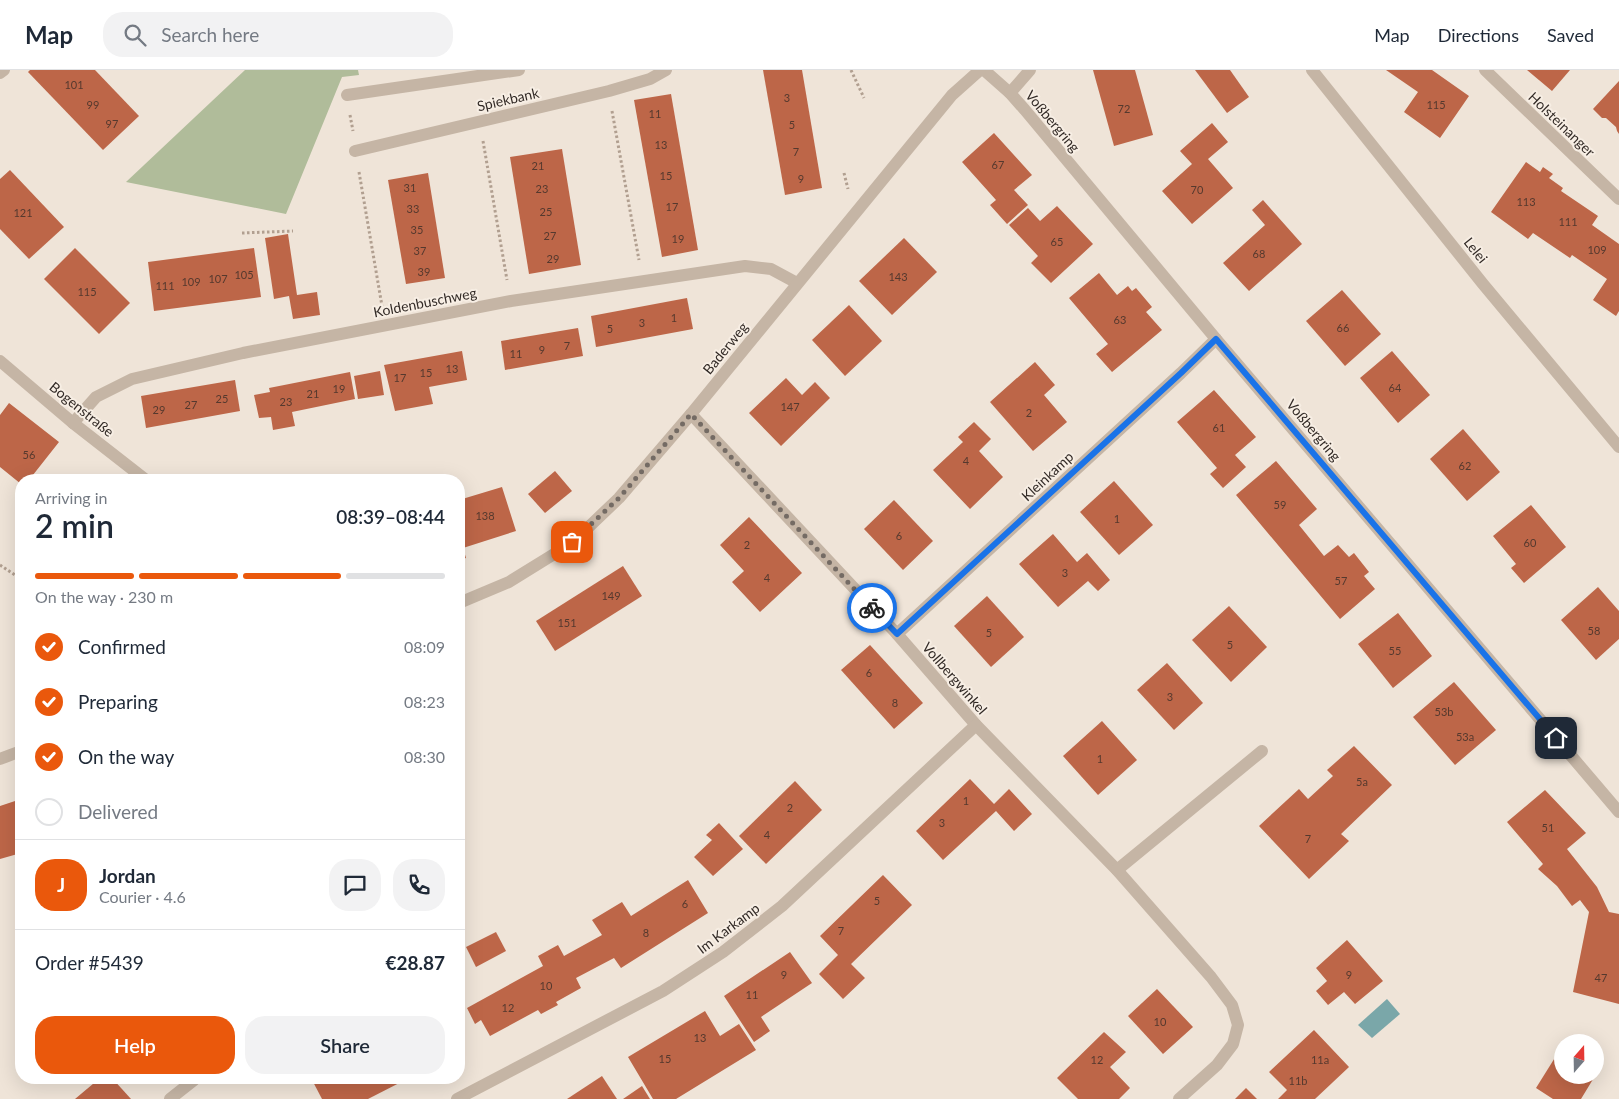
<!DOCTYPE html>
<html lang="en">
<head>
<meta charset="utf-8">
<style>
	body { margin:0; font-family:Lato,sans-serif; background:#f2f2f3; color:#1f2937; height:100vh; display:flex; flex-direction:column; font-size:19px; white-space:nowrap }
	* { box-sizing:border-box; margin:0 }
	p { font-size:16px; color:#747a83 }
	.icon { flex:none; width:28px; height:28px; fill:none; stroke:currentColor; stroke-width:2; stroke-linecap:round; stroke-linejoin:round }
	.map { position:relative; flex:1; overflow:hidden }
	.details { position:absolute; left:15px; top:404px; width:450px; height:610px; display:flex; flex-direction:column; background:#fff; border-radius:20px; box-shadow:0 5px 20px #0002 }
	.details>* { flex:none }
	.needle { width:32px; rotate:20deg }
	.tools { position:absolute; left:1554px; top:964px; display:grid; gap:10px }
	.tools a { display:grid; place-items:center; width:50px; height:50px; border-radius:50%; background:#fff; box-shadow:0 5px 20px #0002; font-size:25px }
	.pin { position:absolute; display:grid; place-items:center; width:42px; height:42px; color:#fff; margin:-21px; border-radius:10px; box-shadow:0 2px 8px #0006 }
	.courier { position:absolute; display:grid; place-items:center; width:50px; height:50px; margin:-25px; border:4px solid #1a73e8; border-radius:50%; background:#fff; color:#222; box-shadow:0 1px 6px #0007 }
	.overview em { font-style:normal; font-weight:600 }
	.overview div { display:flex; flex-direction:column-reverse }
	.overview { display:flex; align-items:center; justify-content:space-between; height:85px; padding:0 20px }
	h1 { font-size:32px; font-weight:600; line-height:38px }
	.bar { display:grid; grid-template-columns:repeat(4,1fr); gap:8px 5px; align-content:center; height:60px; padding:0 20px }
	.bar i { height:6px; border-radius:4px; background:#e0e1e3 }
	.bar .active { background:#ea580c }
	.bar p { grid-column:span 4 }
	.line { display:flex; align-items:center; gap:12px; padding:0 20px; border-top:1px solid #e0e1e3 }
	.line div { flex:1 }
	.round { display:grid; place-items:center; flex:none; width:52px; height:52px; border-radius:20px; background:#f2f2f3 }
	ol { padding:0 20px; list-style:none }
	li { display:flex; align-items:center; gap:15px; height:55px }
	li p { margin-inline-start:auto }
	li .icon { padding:5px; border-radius:50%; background:#ea580c; color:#fff; stroke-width:4 }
	li:last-child { color:#747a83 }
	li i { width:28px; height:28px; border:2px solid #e0e1e3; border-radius:50% }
	.button { display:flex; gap:10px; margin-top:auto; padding:10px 20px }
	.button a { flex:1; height:58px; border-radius:20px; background:#ea580c; color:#fff; font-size:20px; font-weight:600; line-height:58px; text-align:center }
	.button a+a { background:#f2f2f3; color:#1f2937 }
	header { display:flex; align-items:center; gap:30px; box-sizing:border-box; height:70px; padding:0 25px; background:#fff; border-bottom:1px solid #e0e1e3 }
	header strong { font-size:24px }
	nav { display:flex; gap:28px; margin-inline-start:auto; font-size:18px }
	.search { width:350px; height:45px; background:#f2f2f3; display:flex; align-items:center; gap:12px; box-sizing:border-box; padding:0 18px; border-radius:20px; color:#747a83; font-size:19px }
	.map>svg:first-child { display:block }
	.green { fill:#b0bc9a }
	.water { fill:#7aa7a9 }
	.building { fill:#bd6648 }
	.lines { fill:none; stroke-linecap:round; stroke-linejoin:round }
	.path { stroke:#b19f90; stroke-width:3; stroke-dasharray:2.5 2.5; stroke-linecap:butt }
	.minor { stroke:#c5b5a5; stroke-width:12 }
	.done { stroke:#746b64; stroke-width:5; stroke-dasharray:0 9 }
	.route { stroke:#1a73e8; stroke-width:6 }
	.labels { text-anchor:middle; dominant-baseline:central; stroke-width:4; stroke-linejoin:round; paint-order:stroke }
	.number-label { font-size:11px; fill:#55392e }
	.street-label { font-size:14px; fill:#322a26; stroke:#f7eee4 }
</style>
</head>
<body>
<header>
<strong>Map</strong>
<div class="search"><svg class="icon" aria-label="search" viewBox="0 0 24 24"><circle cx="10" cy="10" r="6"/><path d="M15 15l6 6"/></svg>Search here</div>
<nav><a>Map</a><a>Directions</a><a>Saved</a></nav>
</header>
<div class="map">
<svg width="1619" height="1029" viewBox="0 0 1619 1029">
	<rect width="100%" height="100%" fill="#efe4d8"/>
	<path class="green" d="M245 0H358L359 5 342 7 286 144 126 112Z"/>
	<path class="water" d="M1387 929 1400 944 1372 968 1358 955Z"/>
	<g class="building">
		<path d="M30 0H95L139 46 103 80 28 2Z"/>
		<path d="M763 0H802L822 118 785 125Z"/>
		<path d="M1093 0H1135L1153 65 1114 76Z"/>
		<path d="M1195 0H1230L1249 27 1227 43Z"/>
		<path d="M1386 0H1432L1469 26 1440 68 1404 42 1418 22Z"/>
		<path d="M1527 0H1570L1552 21Z"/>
		<path d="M1619 11V64L1617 61 1616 57 1606 48H1602L1593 39Z"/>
		<path d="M671 24 698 180 662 187 634 30Z"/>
		<path d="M1212 53 1228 72 1208 89 1233 118 1192 154 1162 121 1192 94 1180 81Z"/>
		<path d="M994 63 1032 105 1014 120 1028 135 1007 154 990 135 996 130 962 92Z"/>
		<path d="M562 79 581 195 529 204 510 87Z"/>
		<path d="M1526 92 1540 102 1543 97 1553 104 1549 108 1563 118 1561 121 1598 146 1592 155 1619 174V241L1616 246 1593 230 1607 209 1572 185 1570 188 1533 163 1528 169 1491 142Z"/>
		<path d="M10 100 64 157 29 189 0 159V109Z"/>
		<path d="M428 103 445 208 406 214 388 110Z"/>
		<path d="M1263 130 1302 174 1249 221 1223 193 1265 155 1252 140Z"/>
		<path d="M1057 136 1093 174 1051 213 1031 193 1038 186 1009 155 1028 138 1040 151Z"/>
		<path d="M288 164 297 225 317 222 320 245 293 249 289 226 274 229 265 168Z"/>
		<path d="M904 168 937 202 892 245 859 211Z"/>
		<path d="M75 178 130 233 99 264 44 209Z"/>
		<path d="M254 178 261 227 154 241 148 192Z"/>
		<path d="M1099 203 1117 225 1128 216 1132 221 1136 218 1152 237 1146 242 1162 260 1112 302 1096 284 1108 274 1069 228Z"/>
		<path d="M1342 220 1381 264 1345 296 1306 251Z"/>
		<path d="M687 228 693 259 596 277 591 246Z"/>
		<path d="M849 235 882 271 845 306 812 270Z"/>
		<path d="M578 258 583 286 505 300 501 271Z"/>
		<path d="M462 281 467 310 429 317 433 334 395 341 384 295Z"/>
		<path d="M1392 281 1430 325 1398 353 1360 308Z"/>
		<path d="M1035 292 1055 315 1044 325 1067 352 1033 381 990 332Z"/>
		<path d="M380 301 384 325 358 329 354 306Z"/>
		<path d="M350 302 355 329 292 342 295 356 273 360 271 347 259 348 254 325 270 322 269 318Z"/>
		<path d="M786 308 802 325 815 312 830 328 781 376 749 343Z"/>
		<path d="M235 310 240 341 146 358 141 326Z"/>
		<path d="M1214 320 1256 367 1235 385 1246 397 1223 418 1210 404 1217 398 1177 352Z"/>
		<path d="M9 333 59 372 29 410H21V414L0 397V345Z"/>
		<path d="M974 352 991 369 979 381 1003 407 970 439 933 400 963 372 958 367Z"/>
		<path d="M1463 359 1500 402 1467 431 1430 389Z"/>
		<path d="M1276 391 1317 439 1299 455 1324 486 1338 475 1349 487 1354 483 1369 502 1364 506 1375 519 1340 549 1236 425Z"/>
		<path d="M555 401 572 421 545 443 528 424Z"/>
		<path d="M1114 411 1153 455 1119 485 1080 442Z"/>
		<path d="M502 417 516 461 463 478 466 488 459 490V430Z"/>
		<path d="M894 430 933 471 903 500 864 459Z"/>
		<path d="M1531 435 1566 477 1524 513 1511 498 1516 494 1493 466Z"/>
		<path d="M749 447 802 503 760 542 732 512 744 501 720 475Z"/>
		<path d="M1053 464 1077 492 1087 483 1110 510 1098 521 1088 511 1058 537 1019 494Z"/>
		<path d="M623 496 642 526 555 581 536 551Z"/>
		<path d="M1598 517 1619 541V569L1596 590 1561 550Z"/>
		<path d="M987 526 1024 567 991 597 954 556Z"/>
		<path d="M1229 536 1267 577 1231 612 1192 570Z"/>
		<path d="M1398 543 1432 586 1393 618 1358 574Z"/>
		<path d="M870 575 923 633 894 659 841 600Z"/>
		<path d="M1167 593 1203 633 1174 660 1137 620Z"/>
		<path d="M1454 612 1496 660 1455 695 1413 647Z"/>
		<path d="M1102 651 1137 690 1098 725 1063 686Z"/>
		<path d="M1354 676 1392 715 1341 764 1349 771 1309 809 1259 756 1299 719 1308 729 1333 706 1327 700Z"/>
		<path d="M970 709 994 734 1009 719 1032 744 1014 761 996 741 943 790 916 761Z"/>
		<path d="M795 711 822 740 766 794 739 766Z"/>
		<path d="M1545 720 1586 763 1567 779 1597 817 1609 842 1619 844V934L1573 922 1589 842 1580 830 1572 836 1557 816 1538 799 1543 794 1507 752Z"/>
		<path d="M21 729V766L17 768 21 783 0 789V736Z"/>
		<path d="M719 753 743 779 713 806 694 787 712 770 706 765Z"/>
		<path d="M883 805 912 835 851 894 865 908 843 929 819 904 838 885 820 866Z"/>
		<path d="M688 810 708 843 621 898 614 888 576 908 581 918 556 932 558 935 541 944 538 940 490 966 481 950 475 954 467 938 543 896 538 886 558 875 564 886 602 865 592 850 622 832 631 846Z"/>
		<path d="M496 862 506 881 476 897 466 877Z"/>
		<path d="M1347 870 1383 911 1355 934 1344 922 1328 935 1316 921 1327 911 1316 898Z"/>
		<path d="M790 882 812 913 761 947 770 961 754 972 724 926Z"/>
		<path d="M1157 919 1193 957 1163 984 1128 946Z"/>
		<path d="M705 941 720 966 739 954 756 980 676 1029H653L628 987Z"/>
		<path d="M1314 960 1349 997 1315 1029H1278L1287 1020 1269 1002Z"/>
		<path d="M1104 962 1126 982 1110 997 1130 1018 1119 1029H1078L1057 1008Z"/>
		<path d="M1561 978 1562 979V1005H1595V999L1598 1001 1581 1029H1553L1536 1018Z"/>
		<path d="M602 1006 617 1029H567Z"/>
		<path d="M100 1008H112L131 1029H75Z"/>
		<path d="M311 1008H409L368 1029H322Z"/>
		<path d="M642 1016 650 1029H623Z"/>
		<path d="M1246 1018 1257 1029H1235Z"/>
	</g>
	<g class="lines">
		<g class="path">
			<path d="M851 0 864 28"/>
			<path d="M612 41 639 190"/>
			<path d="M350 45 353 61"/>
			<path d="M483 71 507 210"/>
			<path d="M359 102 382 236"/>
			<path d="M844 103 848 119"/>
			<path d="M242 163 293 161"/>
			<path d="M0 495 21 509"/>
		</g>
		<g class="minor">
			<path d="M984 0 1010 23 1025 40 1216 269 1619 742"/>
			<path d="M1312 0 1483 214 1619 377"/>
			<path d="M1485 0 1619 129"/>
			<path d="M0 3 4 0"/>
			<path d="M1010 23 1030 0"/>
			<path d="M347 25 519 0"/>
			<path d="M355 81 609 21 650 9 666 0"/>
			<path d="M0 291 73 353 146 410"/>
			<path d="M691 344 897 564 976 655 1117 800 1211 907 1232 935 1238 955 1233 974 1217 995 1179 1029"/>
			<path d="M73 353 96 327 132 309 243 283 511 231 745 196 771 199 797 213"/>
			<path d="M459 533 509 512 572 473 619 428 691 344 952 25 980 0"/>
			<path d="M897 564 1181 303 1216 269"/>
			<path d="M0 689 21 681"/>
			<path d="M1117 800 1262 681"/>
			<path d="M170 1029 194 1010"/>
			<path d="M457 1029 663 921 723 882 782 836 976 655"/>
		</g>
	</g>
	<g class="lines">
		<path class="done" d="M572 472 619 428 691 344 872 538"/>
		<path class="route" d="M872 538 897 564 1181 303 1216 269 1556 668"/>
	</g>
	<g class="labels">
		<g class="number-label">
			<text x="74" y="14">101</text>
			<text x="787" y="27">3</text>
			<text x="93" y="34">99</text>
			<text x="1436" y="34">115</text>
			<text x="1124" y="38">72</text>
			<text x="655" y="43">11</text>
			<text x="112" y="53">97</text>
			<text x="792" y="54">5</text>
			<text x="661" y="74">13</text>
			<text x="796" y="81">7</text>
			<text x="998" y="94">67</text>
			<text x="538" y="95">21</text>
			<text x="666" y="105">15</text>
			<text x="801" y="108">9</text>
			<text x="410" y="117">31</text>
			<text x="542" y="118">23</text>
			<text x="1197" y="119">70</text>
			<text x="1526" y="131">113</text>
			<text x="672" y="136">17</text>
			<text x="413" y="138">33</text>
			<text x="546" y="141">25</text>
			<text x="23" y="142">121</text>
			<text x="1568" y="151">111</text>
			<text x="417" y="159">35</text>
			<text x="550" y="165">27</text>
			<text x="678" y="168">19</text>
			<text x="1057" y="171">65</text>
			<text x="1597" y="179">109</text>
			<text x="420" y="180">37</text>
			<text x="1259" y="183">68</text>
			<text x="553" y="188">29</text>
			<text x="424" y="201">39</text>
			<text x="244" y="204">105</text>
			<text x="898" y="206">143</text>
			<text x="218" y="208">107</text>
			<text x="191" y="211">109</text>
			<text x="165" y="215">111</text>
			<text x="87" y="221">115</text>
			<text x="674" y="247">1</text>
			<text x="1120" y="249">63</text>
			<text x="642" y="252">3</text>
			<text x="1343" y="257">66</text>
			<text x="610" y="258">5</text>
			<text x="567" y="275">7</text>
			<text x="542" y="279">9</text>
			<text x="516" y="283">11</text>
			<text x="452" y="298">13</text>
			<text x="426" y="302">15</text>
			<text x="400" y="307">17</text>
			<text x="1395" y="317">64</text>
			<text x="339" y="318">19</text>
			<text x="313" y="323">21</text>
			<text x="222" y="328">25</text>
			<text x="286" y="331">23</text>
			<text x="191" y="334">27</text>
			<text x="790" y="336">147</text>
			<text x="159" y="339">29</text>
			<text x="1029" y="342">2</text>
			<text x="1219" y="357">61</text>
			<text x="29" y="384">56</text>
			<text x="966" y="390">4</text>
			<text x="1465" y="395">62</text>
			<text x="1280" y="434">59</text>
			<text x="485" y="445">138</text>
			<text x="1117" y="448">1</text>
			<text x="899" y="465">6</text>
			<text x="1530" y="472">60</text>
			<text x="747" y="474">2</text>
			<text x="1065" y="502">3</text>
			<text x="767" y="507">4</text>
			<text x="1341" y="510">57</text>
			<text x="611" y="525">149</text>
			<text x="567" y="552">151</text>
			<text x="1594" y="560">58</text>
			<text x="989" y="562">5</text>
			<text x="1230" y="574">5</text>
			<text x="1395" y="580">55</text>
			<text x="869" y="602">6</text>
			<text x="1170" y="626">3</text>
			<text x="895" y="632">8</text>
			<text x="1444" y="641">53b</text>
			<text x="1465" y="666">53a</text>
			<text x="1100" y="688">1</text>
			<text x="1362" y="711">5a</text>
			<text x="966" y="730">1</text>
			<text x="790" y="737">2</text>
			<text x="942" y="752">3</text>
			<text x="1548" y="757">51</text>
			<text x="767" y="764">4</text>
			<text x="1308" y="768">7</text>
			<text x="877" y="830">5</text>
			<text x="685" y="833">6</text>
			<text x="841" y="860">7</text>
			<text x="646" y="862">8</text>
			<text x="784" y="904">9</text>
			<text x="1349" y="904">9</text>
			<text x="1601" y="907">47</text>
			<text x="546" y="915">10</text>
			<text x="752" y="924">11</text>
			<text x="508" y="937">12</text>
			<text x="1160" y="951">10</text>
			<text x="700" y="967">13</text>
			<text x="665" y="988">15</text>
			<text x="1097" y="989">12</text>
			<text x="1320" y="989">11a</text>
			<text x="1298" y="1010">11b</text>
		</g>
		<g class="street-label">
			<text transform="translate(508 29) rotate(-13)">Spiekbank</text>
			<text transform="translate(1053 51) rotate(50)">Voßbergring</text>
			<text transform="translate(1562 54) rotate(44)">Holsteinanger</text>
			<text transform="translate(1476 180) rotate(51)">Lelei</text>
			<text transform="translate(425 232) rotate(-11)">Koldenbuschweg</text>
			<text transform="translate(725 278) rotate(-51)">Baderweg</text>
			<text transform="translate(82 339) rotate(39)">Bogenstraße</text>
			<text transform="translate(1314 360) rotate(50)">Voßbergring</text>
			<text transform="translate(1047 406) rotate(-43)">Kleinkamp</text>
			<text transform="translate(955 608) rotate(49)">Vollbergwinkel</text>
			<text transform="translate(728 858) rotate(-37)">Im Karkamp</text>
		</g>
	</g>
</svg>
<div class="tools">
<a><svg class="needle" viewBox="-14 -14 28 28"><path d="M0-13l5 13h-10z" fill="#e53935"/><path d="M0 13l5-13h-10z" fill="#747a83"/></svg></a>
</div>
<div class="pin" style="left:572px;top:472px;background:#ea580c"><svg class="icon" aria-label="bag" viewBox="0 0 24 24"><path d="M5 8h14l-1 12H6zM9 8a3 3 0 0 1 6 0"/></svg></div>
<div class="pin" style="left:1556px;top:668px;background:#1f2937"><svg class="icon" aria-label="home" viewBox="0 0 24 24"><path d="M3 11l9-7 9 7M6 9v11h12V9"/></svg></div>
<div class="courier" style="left:872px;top:538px"><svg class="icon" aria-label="bike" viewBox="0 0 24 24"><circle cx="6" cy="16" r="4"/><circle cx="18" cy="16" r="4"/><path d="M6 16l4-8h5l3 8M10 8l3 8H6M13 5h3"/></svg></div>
<section class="details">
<div class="overview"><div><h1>2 min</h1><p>Arriving in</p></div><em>08:39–08:44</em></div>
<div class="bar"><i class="active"></i><i class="active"></i><i class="active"></i><i></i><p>On the way · 230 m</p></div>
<ol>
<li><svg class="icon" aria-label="check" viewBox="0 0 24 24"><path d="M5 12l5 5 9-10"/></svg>Confirmed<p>08:09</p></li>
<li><svg class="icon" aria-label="check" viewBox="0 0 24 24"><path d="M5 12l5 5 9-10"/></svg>Preparing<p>08:23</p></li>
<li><svg class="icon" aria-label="check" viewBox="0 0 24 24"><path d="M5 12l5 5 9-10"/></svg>On the way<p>08:30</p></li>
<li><i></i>Delivered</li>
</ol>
<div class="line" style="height:90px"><b class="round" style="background:#ea580c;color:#fff">J</b><div><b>Jordan</b><p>Courier · 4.6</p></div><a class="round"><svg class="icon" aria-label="chat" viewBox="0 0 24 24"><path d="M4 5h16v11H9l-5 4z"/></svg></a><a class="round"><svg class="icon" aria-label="phone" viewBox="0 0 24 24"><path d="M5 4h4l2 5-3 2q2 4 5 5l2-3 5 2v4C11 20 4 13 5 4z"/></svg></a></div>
<div class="line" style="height:65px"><div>Order #5439</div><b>€28.87</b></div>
<div class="button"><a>Help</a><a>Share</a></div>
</section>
</div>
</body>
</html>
